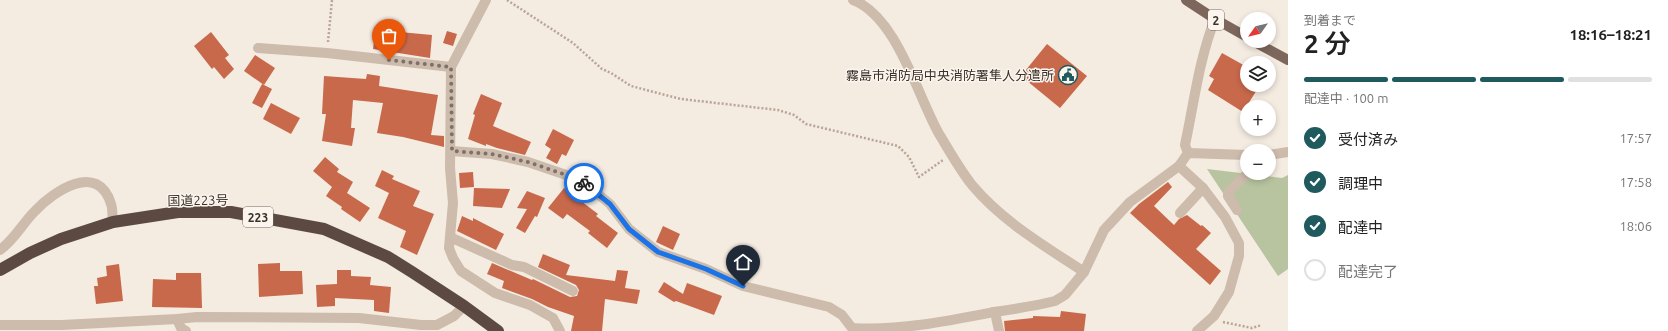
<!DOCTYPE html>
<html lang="ja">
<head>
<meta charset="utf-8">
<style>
	body { margin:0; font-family:Ubuntu,"Noto Sans JP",sans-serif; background:#f2f2f2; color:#222; height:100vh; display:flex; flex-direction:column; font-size:15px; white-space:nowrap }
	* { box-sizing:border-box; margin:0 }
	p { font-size:13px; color:#767676 }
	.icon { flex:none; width:22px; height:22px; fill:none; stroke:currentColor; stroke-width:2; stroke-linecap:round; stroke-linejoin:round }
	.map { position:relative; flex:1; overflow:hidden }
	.drawer { display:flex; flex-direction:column; background:#fff; width:380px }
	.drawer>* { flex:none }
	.needle { width:26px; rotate:236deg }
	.controls { position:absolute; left:1240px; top:12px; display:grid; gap:8px }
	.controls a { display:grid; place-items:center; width:36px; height:36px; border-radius:50%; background:#fff; box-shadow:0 2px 6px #0003; font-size:20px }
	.pin { position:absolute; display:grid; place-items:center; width:34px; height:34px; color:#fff; margin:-41px -17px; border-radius:50% 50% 50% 0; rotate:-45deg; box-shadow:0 0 4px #0007 }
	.pin .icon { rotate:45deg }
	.courier { position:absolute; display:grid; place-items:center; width:40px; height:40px; margin:-20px; border:3px solid #1a73e8; border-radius:50%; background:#fff; color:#222; box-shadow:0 1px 5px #0007 }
	.summary em { font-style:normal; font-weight:600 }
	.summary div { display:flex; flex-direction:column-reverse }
	.summary { display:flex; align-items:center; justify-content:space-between; height:68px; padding:0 16px }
	h1 { font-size:26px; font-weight:600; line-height:30px }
	.bar { display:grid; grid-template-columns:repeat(4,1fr); gap:6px 4px; align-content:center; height:48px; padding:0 16px }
	.bar i { height:5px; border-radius:3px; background:#e0e0e0 }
	.bar .on { background:#1f5a5e }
	.bar p { grid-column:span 4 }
	ol { padding:0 16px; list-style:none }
	li { display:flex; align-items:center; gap:12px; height:44px }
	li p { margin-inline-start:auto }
	li .icon { padding:4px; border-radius:50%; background:#1f5a5e; color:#fff; stroke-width:4 }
	li:last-child { color:#767676 }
	li i { width:22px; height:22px; border:2px solid #e0e0e0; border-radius:50% }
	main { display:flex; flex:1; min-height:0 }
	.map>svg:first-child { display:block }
	.green { fill:#b8c4a0 }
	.building { fill:#c8694b }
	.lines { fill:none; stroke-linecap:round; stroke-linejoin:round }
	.path { stroke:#b9a596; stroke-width:2.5; stroke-dasharray:2 2; stroke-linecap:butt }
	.minor { stroke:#cdbbac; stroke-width:10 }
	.major { stroke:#7d675c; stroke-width:10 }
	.highway { stroke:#5c4a42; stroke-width:12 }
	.done { stroke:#7c716b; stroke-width:4; stroke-dasharray:0 7.2 }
	.route { stroke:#1a73e8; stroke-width:5 }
	.labels { text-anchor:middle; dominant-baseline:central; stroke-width:3; stroke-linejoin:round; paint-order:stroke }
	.shield { fill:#fbf5ee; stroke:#756b66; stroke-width:1 }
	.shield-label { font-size:12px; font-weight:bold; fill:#3b302b }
	.poi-label { font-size:13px; fill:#3b302b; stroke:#fbf5ee; text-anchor:end }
	.street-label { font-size:13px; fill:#3b302b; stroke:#fbf5ee }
</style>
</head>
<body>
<main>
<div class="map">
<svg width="1288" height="331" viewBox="0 0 1288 331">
	<rect width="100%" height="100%" fill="#f4ebe1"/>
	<path class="green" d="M1207 169 1282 178 1288 175V269L1278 276Z"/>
	<g class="building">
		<path d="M376 27 389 29V31L432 35 430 58 373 49Z"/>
		<path d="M447 31 457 34 453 46 443 43Z"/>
		<path d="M211 32 229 55 225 58 234 69 224 79 214 67 212 69 194 46Z"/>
		<path d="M1047 44 1087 76 1060 108 1021 76Z"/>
		<path d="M1222 53 1247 67V85H1260L1243 112 1208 90 1214 79 1209 76Z"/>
		<path d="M255 55 275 68 264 85 244 71Z"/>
		<path d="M367 74 380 76 379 86 438 95 431 135 444 136V147L403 137 377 133 383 103 353 100 351 128H355L352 146 322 141 326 114H322L324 76 366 79Z"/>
		<path d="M262 84 272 89 262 108 252 103Z"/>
		<path d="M481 94 502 103 493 126 531 142 525 155 497 148 486 144V146L468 139 475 115 473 114Z"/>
		<path d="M271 103 300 118 291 134 263 119Z"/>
		<path d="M553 129 574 140 566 156 562 154 557 164 546 158 551 149 545 145Z"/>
		<path d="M325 157 339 169 337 172 353 182 347 193 370 208 360 222 341 209 342 207 326 196 332 187 313 171Z"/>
		<path d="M382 170 394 176 392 179 420 191 413 206 434 214 417 255 400 247 406 231 378 218 389 193 375 186Z"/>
		<path d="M473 172 474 187 460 188 459 173Z"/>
		<path d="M1168 182 1172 187 1154 206 1174 225 1179 219 1187 215 1201 226 1202 225 1211 233 1196 249 1221 271 1210 285 1130 213 1139 204Z"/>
		<path d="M474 188 510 189 502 208 473 206Z"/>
		<path d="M564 188 598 214 596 216 618 233 607 248 588 233 590 231 567 214 563 219 548 208Z"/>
		<path d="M527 191 545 198 537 217 535 216 525 233 516 228 527 209 517 208Z"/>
		<path d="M462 216 473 221V218L504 234 496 250 457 231Z"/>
		<path d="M663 226 680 234 673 250 656 242Z"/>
		<path d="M543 254 570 265 566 275 615 281 617 270 628 271 625 288 640 290 637 304 605 299 602 331H571L574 316 548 307 532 299 502 288 504 281 487 274 492 263 532 280 533 279 570 297 577 296 579 290 576 285 538 267Z"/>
		<path d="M280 263V271H302L303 294 259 297 258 264Z"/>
		<path d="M119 264 123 301 96 304 94 286H98L97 278 107 276 106 266Z"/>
		<path d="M337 270H351V276L371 277 370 285 391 287 389 313 374 311V300L335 298V306L317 307 316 285 337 284Z"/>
		<path d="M176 273H201L202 308 152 307 153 279 176 280Z"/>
		<path d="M664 282 683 294 687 283 722 296 714 315 676 301 674 302 658 292Z"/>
		<path d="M1061 311 1086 314 1084 331H1005L1004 321 1033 318V316L1060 317Z"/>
	</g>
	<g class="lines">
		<g class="path">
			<path d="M507 0 573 43 602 69 611 73 631 86 681 99 778 110 794 115 806 124 898 146 909 157 919 177 943 160"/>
			<path d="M328 42 332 0"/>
			<path d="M1223 322 1252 328 1262 325"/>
		</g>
		<g class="minor">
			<path d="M486 0 451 67 450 168 453 203 449 248 453 258 461 271 495 293 530 305 553 318 560 331"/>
			<path d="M853 0C896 16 917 94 938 132 948 149 960 170 972 185 1003 222 1045 246 1084 272"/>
			<path d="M258 48 327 53 451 67"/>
			<path d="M451 151 492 154 528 162 581 180 610 204 629 229 658 252 706 269 743 286 829 307 842 315 852 328C899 331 948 321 994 312 1015 309 1035 306 1055 301L1065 295 1084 272 1104 230 1130 202 1179 166 1188 153 1247 155"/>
			<path d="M1188 153 1185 145C1194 103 1199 59 1215 19"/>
			<path d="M1269 155 1288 152"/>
			<path d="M1179 166 1203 188 1225 217 1239 243V256L1229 292 1214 316 1197 331"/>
			<path d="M1237 210 1228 196V192L1248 173"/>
			<path d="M1180 213 1203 188"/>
			<path d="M450 237 512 265 524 267 573 291"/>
			<path d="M0 250C15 239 22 224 35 211 54 191 98 161 111 204 113 209 112 216 113 222"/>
			<path d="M995 312 999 331"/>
			<path d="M177 319 181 328 186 331"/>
			<path d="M0 325H62L177 319 197 317 359 318 421 325H437L454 316 464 306"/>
		</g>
		<g class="major">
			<path d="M1186 0 1215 19 1247 37"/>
			<path d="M1253 41 1288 60"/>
		</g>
		<path class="highway" d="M0 270 30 253 61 239 113 222 178 212H231L324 229 388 257 412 272 464 306 498 331"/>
	</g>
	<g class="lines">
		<path class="done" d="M389 60 451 67 452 151 492 154 528 162 581 180 584 183"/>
		<path class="route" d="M584 183 610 204 629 229 658 252 706 269 743 286"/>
	</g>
	<defs>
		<symbol id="civic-ring" viewBox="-11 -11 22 22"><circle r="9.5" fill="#fbf5ee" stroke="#1f5a5e" stroke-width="1.5"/><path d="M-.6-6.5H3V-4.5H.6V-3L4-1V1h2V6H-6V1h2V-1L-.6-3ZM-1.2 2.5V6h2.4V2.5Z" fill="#1f5a5e"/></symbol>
	</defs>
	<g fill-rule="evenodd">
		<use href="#civic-ring" x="1057" y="64" width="22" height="22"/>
	</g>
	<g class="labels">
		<g class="shield">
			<rect x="1208" y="10" width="16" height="20" rx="3"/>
			<rect x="243" y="207" width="30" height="20" rx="3"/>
		</g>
		<g class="shield-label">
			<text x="1216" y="20">2</text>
			<text x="258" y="217">223</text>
		</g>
		<g class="poi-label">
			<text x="1054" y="75">霧島市消防局中央消防署隼人分遣所</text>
		</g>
		<g class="street-label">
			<text transform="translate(198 200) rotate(-1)">国道223号</text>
		</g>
	</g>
</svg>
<div class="controls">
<a><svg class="needle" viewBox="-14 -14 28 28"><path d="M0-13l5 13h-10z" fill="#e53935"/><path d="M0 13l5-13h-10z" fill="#767676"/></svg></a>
<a><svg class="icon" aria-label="layers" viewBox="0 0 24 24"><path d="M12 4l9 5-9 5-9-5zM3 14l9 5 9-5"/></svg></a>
<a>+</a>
<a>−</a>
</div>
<div class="pin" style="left:389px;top:60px;background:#ea580c"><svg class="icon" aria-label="bag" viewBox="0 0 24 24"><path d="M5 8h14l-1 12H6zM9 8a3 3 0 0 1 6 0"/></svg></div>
<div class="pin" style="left:743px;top:286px;background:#1f2937"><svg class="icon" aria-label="home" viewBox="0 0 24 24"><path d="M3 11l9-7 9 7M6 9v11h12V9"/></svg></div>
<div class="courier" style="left:584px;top:183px"><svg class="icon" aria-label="bike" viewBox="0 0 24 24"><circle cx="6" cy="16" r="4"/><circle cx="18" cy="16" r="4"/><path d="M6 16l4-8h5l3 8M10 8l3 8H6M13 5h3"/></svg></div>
</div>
<section class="drawer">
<div class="summary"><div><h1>2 分</h1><p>到着まで</p></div><em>18:16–18:21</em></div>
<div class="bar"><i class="on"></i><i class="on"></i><i class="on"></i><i></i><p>配達中 · 100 m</p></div>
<ol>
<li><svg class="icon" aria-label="check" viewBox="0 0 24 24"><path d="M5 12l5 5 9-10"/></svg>受付済み<p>17:57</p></li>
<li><svg class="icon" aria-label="check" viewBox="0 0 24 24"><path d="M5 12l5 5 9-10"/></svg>調理中<p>17:58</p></li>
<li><svg class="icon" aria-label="check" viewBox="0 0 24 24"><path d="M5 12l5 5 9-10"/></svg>配達中<p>18:06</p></li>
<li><i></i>配達完了</li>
</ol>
</section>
</main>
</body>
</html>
